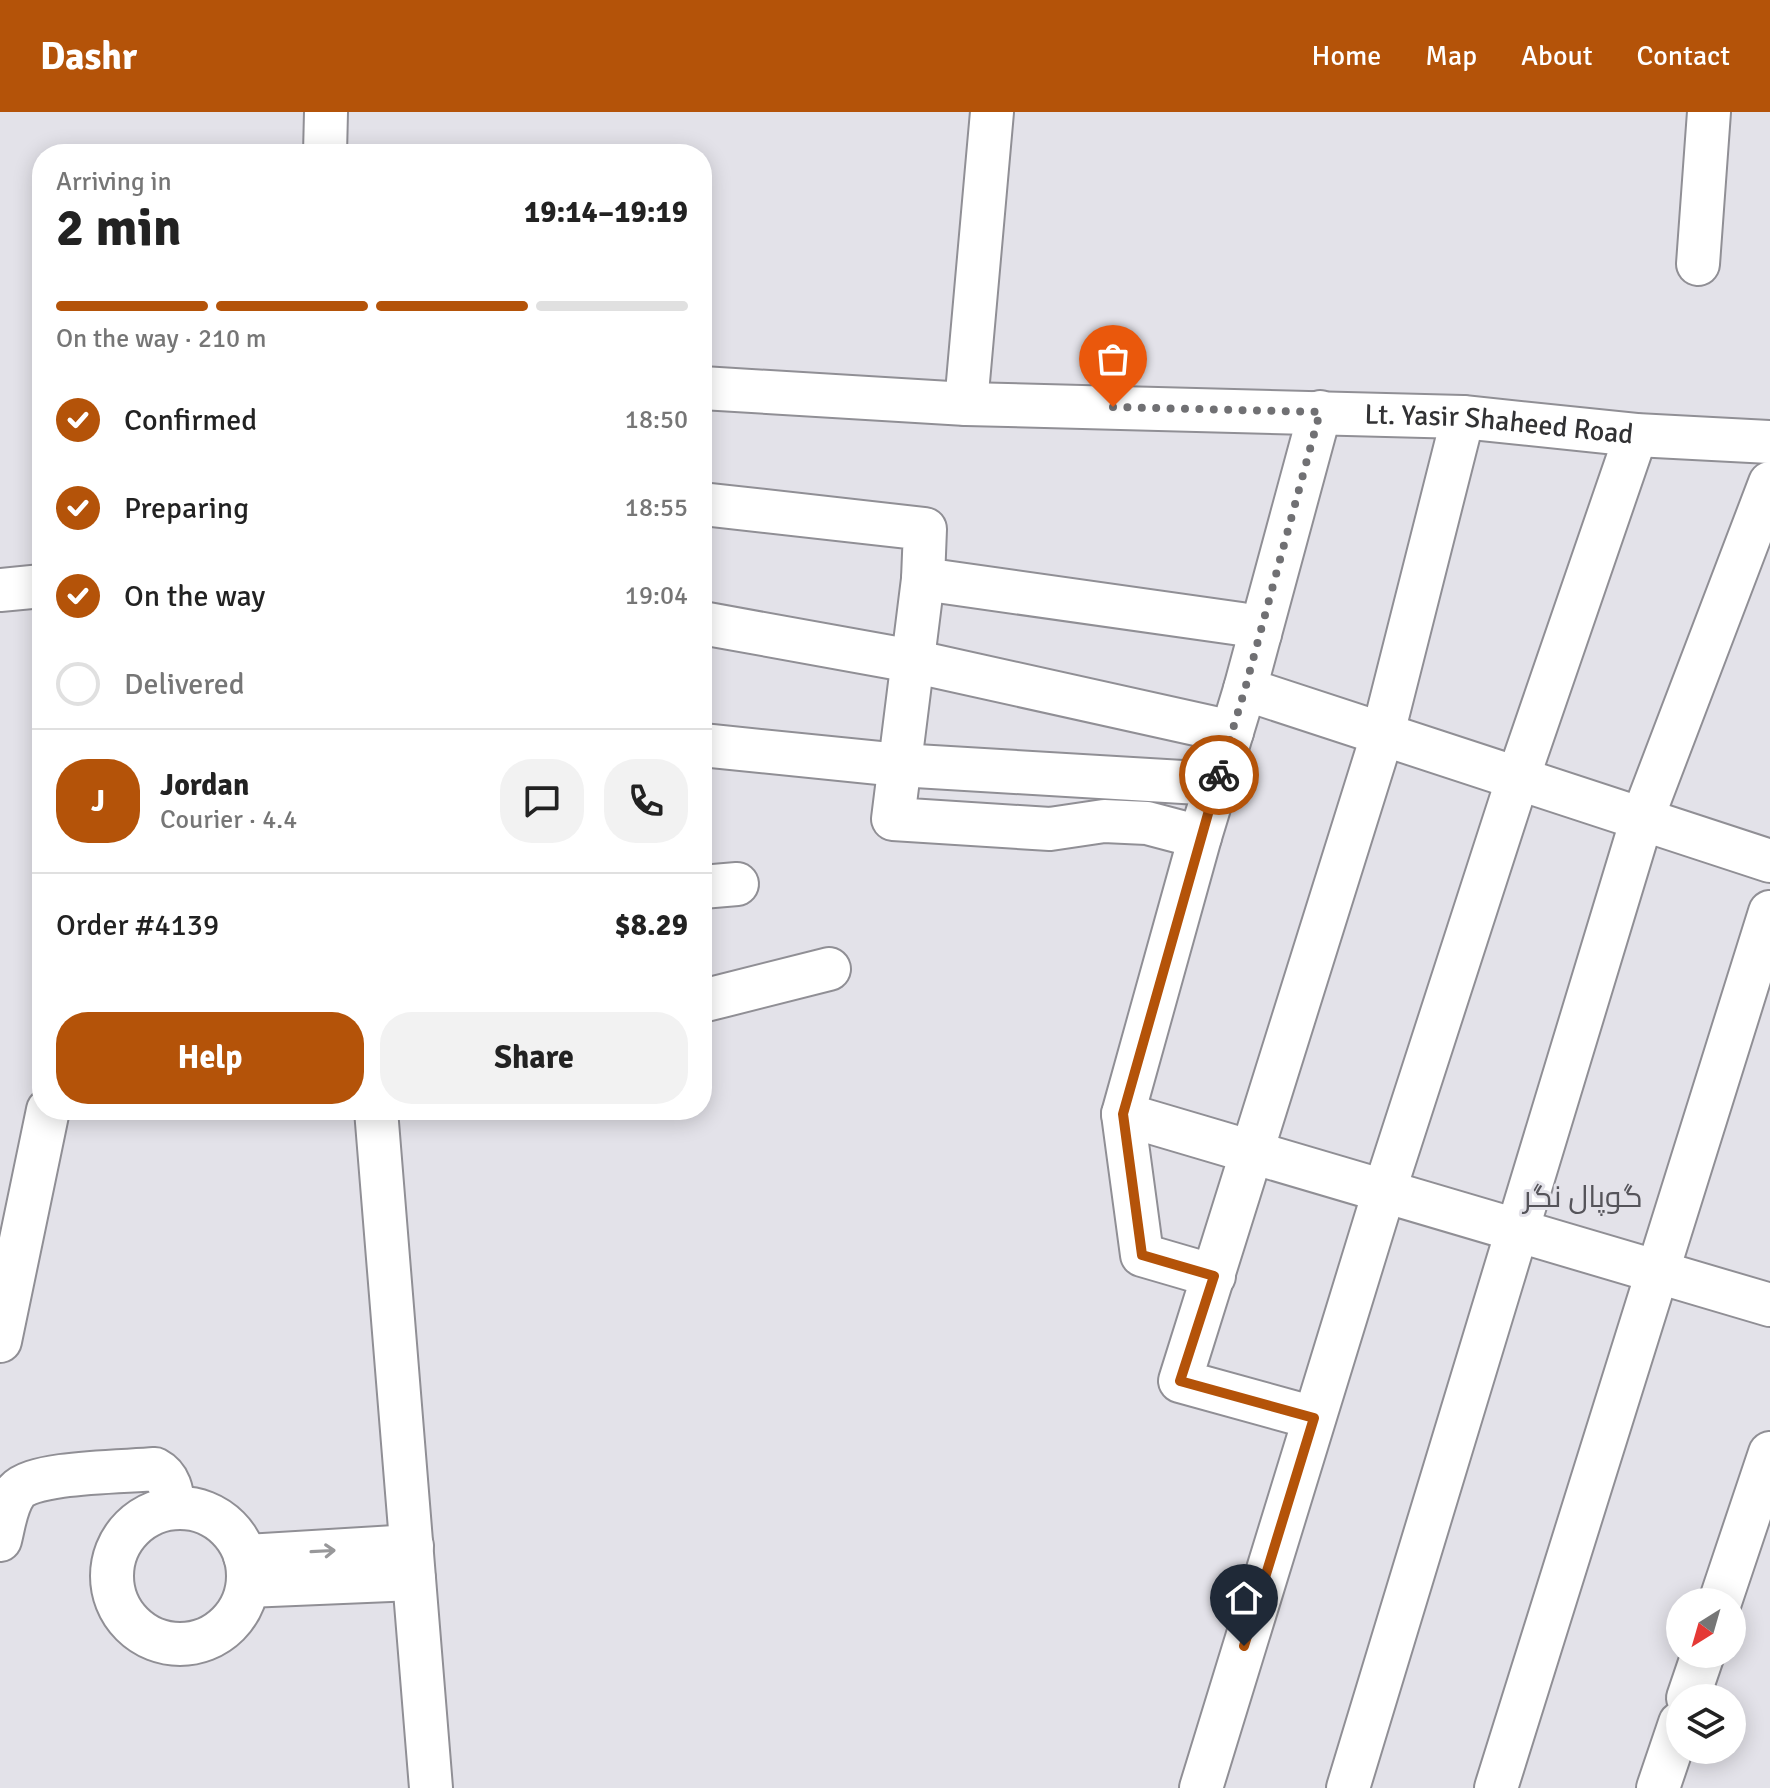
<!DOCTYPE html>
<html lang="en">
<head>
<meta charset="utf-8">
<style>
	body { margin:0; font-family:Signika,Cairo,sans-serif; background:#f2f2f2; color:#222; height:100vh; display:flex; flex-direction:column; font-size:30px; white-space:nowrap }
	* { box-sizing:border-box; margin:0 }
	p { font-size:26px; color:#767676 }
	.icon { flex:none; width:44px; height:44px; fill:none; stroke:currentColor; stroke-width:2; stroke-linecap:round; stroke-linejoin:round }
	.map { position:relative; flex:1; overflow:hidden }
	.panel { position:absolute; left:32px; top:32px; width:680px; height:976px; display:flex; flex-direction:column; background:#fff; border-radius:32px; box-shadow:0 4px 20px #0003 }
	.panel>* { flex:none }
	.needle { width:52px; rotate:217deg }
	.buttons { position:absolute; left:1666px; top:1476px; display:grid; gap:16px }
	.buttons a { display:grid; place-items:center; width:80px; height:80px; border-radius:50%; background:#fff; box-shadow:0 4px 20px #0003; font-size:40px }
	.pin { position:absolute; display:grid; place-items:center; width:68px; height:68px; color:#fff; margin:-82px -34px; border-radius:50% 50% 50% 0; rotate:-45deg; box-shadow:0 0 8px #0007 }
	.pin .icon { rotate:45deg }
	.courier { position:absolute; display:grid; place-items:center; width:80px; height:80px; margin:-40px; border:6px solid #b45309; border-radius:50%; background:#fff; color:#222; box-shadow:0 2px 10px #0007 }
	.summary em { font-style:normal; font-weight:700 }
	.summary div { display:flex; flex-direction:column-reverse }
	.summary { display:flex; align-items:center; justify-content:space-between; height:136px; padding:0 24px }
	h1 { font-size:52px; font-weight:700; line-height:60px }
	.bar { display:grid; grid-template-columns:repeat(4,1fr); gap:12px 8px; align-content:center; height:96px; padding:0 24px }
	.bar i { height:10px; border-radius:6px; background:#e0e0e0 }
	.bar .current { background:#b45309 }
	.bar p { grid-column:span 4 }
	.line { display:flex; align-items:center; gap:20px; padding:0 24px; border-top:2px solid #e0e0e0 }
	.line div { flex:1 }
	.round { display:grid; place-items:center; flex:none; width:84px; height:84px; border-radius:32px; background:#f2f2f2 }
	ol { padding:0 24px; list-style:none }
	li { display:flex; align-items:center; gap:24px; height:88px }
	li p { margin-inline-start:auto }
	li .icon { padding:8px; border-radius:50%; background:#b45309; color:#fff; stroke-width:4 }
	li:last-child { color:#767676 }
	li i { width:44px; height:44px; border:4px solid #e0e0e0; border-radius:50% }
	.cta { display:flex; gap:16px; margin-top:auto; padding:16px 24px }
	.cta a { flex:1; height:92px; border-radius:32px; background:#b45309; color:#fff; font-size:32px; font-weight:700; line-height:92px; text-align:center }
	.cta a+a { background:#f2f2f2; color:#222 }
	header { display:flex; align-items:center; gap:48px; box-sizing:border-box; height:112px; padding:0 40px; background:#b45309; color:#fff }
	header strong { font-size:38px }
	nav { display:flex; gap:44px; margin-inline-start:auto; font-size:28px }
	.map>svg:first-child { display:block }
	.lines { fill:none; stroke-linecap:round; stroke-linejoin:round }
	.minor-casing { stroke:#908f95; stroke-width:46 }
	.minor { stroke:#fff; stroke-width:42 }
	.oneway { stroke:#98989a }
	.done { stroke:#707073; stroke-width:8; stroke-dasharray:0 14.4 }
	.route { stroke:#b45309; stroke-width:10 }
	.labels { text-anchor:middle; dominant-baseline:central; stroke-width:6; stroke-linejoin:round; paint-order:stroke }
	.street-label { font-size:28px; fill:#323234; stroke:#e3e2e9 }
	.neighbourhood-label { font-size:30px; fill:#55545a; stroke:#e3e2e9 }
</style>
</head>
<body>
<header>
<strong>Dashr</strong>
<nav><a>Home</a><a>Map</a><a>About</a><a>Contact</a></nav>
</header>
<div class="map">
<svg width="1770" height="1676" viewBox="0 0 1770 1676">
	<rect width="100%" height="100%" fill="#e3e2e9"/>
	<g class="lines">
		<defs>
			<g id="minor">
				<path d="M325 42 326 0"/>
				<path d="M1698 152 1709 0"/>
				<path id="s1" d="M702 276 966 292 1463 305 1636 323 1770 330"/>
				<path d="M966 292 992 0"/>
				<path d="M702 392 925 417 923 467 893 707 1050 717 1104 709 1147 711 1200 725 1245 577 1320 300"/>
				<path d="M923 467 1241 512 1260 522"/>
				<path d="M0 478 42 474"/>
				<path d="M702 511 912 549 1232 620"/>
				<path d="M1245 577 1770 749"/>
				<path d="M702 633 899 653 1216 672"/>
				<path d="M1200 725 1123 1002 1142 1143 1214 1164"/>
				<path d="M702 775 737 772"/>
				<path d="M702 889 829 857"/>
				<path d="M376 998 431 1676"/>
				<path d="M1123 1002 1770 1193"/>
				<path d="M0 1229 48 998"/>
				<path d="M1314 1306 1180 1269 1383 621 1463 305"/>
				<circle cx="180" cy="1464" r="68"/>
				<path d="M0 1428C4 1413 6 1393 16 1380 31 1359 126 1360 155 1357 170 1365 172 1379 174 1396"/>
				<path d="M245 1444 412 1434"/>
				<path d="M248 1474 414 1467"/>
				<path d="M1720 1490 1770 1341"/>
				<path d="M1688 1586 1703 1542"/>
				<path d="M1201 1676 1384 1080 1518 666 1636 323"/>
				<path d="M1348 1676 1642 707 1770 371"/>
				<path d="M1496 1676 1770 800"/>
				<path d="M1658 1676 1680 1611"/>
			</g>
		</defs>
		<use href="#minor" class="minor-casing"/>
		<use href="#minor" class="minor"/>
	</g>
	<defs><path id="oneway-shaft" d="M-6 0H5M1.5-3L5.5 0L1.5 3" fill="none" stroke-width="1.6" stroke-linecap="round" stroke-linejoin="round" transform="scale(2)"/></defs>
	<use class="oneway" href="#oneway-shaft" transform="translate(323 1439) rotate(-3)"/>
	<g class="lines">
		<path class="done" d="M1113 295 1320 300 1245 577 1219 663"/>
		<path class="route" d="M1219 663 1123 1002 1142 1143 1214 1164 1180 1269 1314 1306 1244 1534"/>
	</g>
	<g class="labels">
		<g class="street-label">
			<text stroke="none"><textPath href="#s1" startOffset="798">Lt. Yasir Shaheed Road</textPath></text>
		</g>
		<g class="neighbourhood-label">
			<text x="1583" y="1085">گوپال نگر</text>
		</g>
	</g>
</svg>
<div class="buttons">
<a><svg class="needle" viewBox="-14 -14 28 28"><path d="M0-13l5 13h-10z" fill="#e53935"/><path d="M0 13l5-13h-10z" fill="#767676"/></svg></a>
<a><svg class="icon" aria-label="layers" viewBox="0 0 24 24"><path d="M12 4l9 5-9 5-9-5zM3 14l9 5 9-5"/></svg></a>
</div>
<div class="pin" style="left:1113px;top:295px;background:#ea580c"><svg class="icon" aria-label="bag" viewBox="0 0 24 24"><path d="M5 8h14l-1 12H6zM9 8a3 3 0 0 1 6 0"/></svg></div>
<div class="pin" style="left:1244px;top:1534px;background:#1f2937"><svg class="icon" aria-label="home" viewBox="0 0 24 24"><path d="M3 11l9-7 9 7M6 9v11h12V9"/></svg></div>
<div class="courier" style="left:1219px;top:663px"><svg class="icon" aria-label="bike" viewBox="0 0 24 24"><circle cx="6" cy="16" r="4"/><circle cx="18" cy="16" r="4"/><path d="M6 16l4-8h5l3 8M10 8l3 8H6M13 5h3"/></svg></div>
<section class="panel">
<div class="summary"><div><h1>2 min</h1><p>Arriving in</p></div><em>19:14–19:19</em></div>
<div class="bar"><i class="current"></i><i class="current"></i><i class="current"></i><i></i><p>On the way · 210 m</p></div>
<ol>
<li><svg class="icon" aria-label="check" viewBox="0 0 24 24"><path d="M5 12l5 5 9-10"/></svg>Confirmed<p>18:50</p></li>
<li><svg class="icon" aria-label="check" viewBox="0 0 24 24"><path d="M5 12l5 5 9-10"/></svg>Preparing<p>18:55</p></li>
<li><svg class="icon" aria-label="check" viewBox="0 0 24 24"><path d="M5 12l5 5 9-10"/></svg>On the way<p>19:04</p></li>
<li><i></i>Delivered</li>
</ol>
<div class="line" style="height:144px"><b class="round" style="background:#b45309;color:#fff">J</b><div><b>Jordan</b><p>Courier · 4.4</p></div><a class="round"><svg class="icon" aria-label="chat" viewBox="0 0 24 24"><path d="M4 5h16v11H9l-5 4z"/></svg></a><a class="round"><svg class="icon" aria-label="phone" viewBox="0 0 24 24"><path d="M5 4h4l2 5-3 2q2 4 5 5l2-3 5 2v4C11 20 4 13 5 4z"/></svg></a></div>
<div class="line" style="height:104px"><div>Order #4139</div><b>$8.29</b></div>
<div class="cta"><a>Help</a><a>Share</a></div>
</section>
</div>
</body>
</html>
